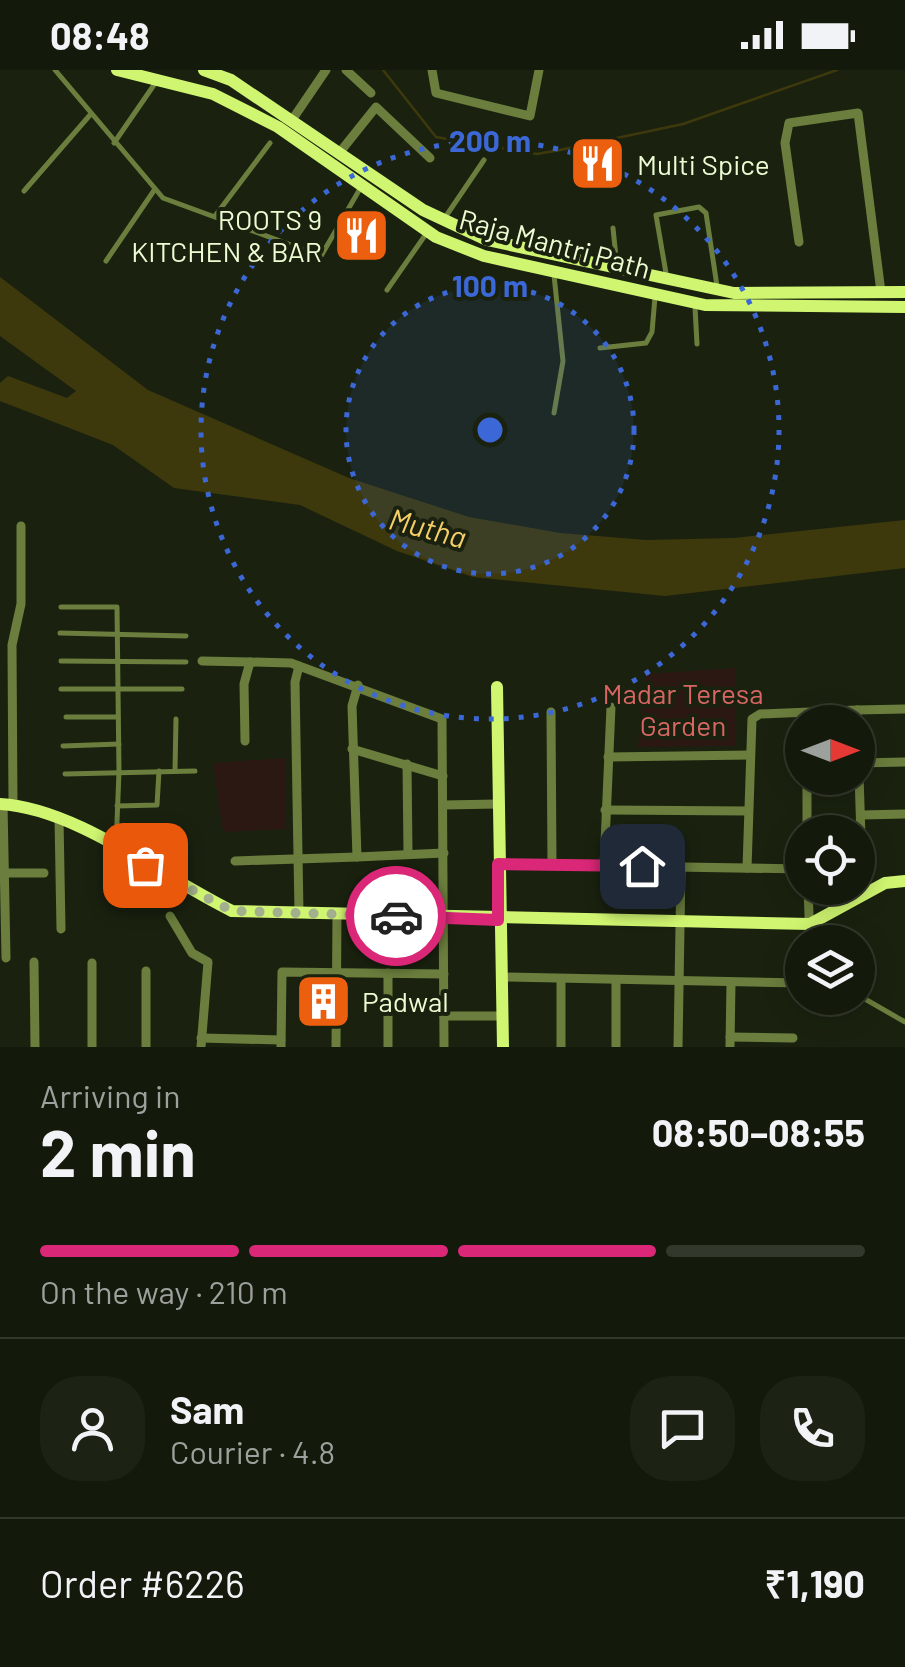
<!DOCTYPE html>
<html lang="en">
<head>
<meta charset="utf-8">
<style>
	body { margin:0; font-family:Barlow,sans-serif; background:#1d2314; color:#f1f3f6; height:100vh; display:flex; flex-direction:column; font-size:38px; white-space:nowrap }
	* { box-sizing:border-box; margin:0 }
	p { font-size:32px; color:#9da19d }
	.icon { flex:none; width:55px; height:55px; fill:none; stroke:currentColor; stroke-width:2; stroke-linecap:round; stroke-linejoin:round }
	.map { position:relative; height:977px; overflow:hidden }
	.drawer { display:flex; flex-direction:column; background:#141a0b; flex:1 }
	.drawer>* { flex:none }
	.needle { width:65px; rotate:90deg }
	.fabs { position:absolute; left:785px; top:635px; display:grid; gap:20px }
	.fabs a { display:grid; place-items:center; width:90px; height:90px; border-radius:50%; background:#141a0b; box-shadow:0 5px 25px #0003,0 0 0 2px #33382c; font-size:50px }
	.pin { position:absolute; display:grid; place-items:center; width:85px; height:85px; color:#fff; margin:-42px; border-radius:20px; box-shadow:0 5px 15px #0006 }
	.courier { position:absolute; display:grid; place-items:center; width:100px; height:100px; margin:-50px; border:8px solid #db2777; border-radius:50%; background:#fff; color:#222; box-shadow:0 2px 12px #0007 }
	.head em { font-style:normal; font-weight:700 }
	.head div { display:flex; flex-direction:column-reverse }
	.head { display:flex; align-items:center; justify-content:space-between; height:170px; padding:0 40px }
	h1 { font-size:65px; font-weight:700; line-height:75px }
	.bar { display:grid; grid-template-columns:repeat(4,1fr); gap:15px 10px; align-content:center; height:120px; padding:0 40px }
	.bar i { height:12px; border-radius:8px; background:#33382c }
	.bar .current { background:#db2777 }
	.bar p { grid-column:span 4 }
	.line { display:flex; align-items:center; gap:25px; padding:0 40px; border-top:2px solid #33382c }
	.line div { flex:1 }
	.round { display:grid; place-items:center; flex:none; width:105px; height:105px; border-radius:40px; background:#1d2314 }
	.status { display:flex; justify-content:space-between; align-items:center; height:70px; padding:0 50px; background:#141a0b; direction:ltr }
	.status svg { height:28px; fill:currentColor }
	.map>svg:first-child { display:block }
	.green { fill:#2c1813 }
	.water { fill:#3e390d }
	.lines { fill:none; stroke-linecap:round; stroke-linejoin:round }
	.stream { stroke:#3e390d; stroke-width:2.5 }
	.lane { stroke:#6b7e3d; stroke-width:5 }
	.street { stroke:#6b7e3d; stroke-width:9 }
	.secondary { stroke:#d0f671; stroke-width:12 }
	.done { stroke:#a3b08e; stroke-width:10; stroke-dasharray:0 18 }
	.route { stroke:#db2777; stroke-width:12 }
	.ring { fill:none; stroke:#3c68d7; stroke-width:5; stroke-dasharray:5 10 }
	.labels { text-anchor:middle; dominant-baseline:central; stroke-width:8; stroke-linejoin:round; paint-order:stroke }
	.poi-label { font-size:28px; fill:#edfcd3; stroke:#1a220f; text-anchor:start }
	.street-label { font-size:28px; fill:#edfcd3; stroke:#1a220f }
	.park-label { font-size:28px; fill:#d76664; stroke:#1a220f }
	.water-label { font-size:30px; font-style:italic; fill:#f5ce68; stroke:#1a220f }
	.centre { fill:#3c68d7; stroke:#1a220f; stroke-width:5 }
	.ring-label { font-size:30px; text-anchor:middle; font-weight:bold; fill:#3c68d7; stroke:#1a220f; stroke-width:8; stroke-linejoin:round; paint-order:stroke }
</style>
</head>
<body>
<div class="status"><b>08:48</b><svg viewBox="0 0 49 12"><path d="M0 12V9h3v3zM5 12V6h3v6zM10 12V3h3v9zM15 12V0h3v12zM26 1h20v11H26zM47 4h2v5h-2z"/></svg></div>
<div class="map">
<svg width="905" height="977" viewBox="0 0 905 977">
	<rect width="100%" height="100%" fill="#1a220f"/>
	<g class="green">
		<path d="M736 598V676L638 677 646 604Z"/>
		<path d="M286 688 285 759 223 762 213 693Z"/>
	</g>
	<path class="water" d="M0 207 148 320 349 408 469 447 560 463 646 470 734 468 905 450V498L665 526 473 507 397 481 300 435 174 418 113 375 0 331V313L8 306 67 328 76 321 0 266Z"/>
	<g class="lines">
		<path class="stream" d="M383 0 436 67 537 84 560 80 683 54 837 0"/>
		<g class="lane">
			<path d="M55 0 163 128 321 186 361 117"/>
			<path d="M114 73 156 12"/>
			<path d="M24 121 90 45"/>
			<path d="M215 146 270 73"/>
			<path d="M444 149 484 90"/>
			<path d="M613 158 617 197"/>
			<path d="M106 191 155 119"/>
			<path d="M554 205 563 291 554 343"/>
			<path d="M667 209 656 145 699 137 706 143 717 216"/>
			<path d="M387 220 426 164"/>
			<path d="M695 237 697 274"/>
			<path d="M600 278 646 273 652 262 655 227"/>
			<path d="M61 537H117L119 702 114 826"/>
			<path d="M60 563 186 566"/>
			<path d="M61 591 186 592"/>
			<path d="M61 619H182"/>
			<path d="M66 647H118"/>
			<path d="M63 676 119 674"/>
			<path d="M175 701 176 649"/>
			<path d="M65 704 195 701"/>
			<path d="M117 736 157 735 159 701"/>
			<path d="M858 925 905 952"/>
		</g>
		<g class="street">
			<path d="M346 0 371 23"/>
			<path d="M432 0 436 23 530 46 539 0"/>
			<path d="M292 50 326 0"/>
			<path d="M340 82 376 37 430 88"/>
			<path d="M799 172 785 73 789 53 858 43 881 222"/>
			<path d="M202 591 250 592"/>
			<path d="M299 596 295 612 299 843"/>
			<path d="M358 615 352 636 357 787 444 783"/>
			<path d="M551 642 552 795"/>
			<path d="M245 671 244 614 250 592 291 593 442 649 444 977"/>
			<path d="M352 679 443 706"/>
			<path d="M608 687 750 685"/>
			<path d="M859 693 905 692"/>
			<path d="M407 694 408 783"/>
			<path d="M807 708V762"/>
			<path d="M3 734 6 888"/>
			<path d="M13 735 12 575 21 534V456"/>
			<path d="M444 735 497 734"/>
			<path d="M605 740 748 741"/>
			<path d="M861 745 905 744"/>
			<path d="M59 748 61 859"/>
			<path d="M235 791 357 787"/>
			<path d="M498 794 802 799"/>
			<path d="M604 796 611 637"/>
			<path d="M747 798 752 649 760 644 857 640"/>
			<path d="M862 800 857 640 905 639"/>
			<path d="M5 803H44"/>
			<path d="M808 818 810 872"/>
			<path d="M170 846 192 883 208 892 201 977"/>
			<path d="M34 892 35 977"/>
			<path d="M92 893V977"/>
			<path d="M388 903V977"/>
			<path d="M503 907 802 913"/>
			<path d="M444 946H503"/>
			<path d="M730 967 793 968"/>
			<path d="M201 968 281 970"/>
			<path d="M146 977V901"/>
			<path d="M281 977 282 902 444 904"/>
			<path d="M336 977 337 844"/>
			<path d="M561 977V909"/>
			<path d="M616 977V910"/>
			<path d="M678 977 681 797"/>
			<path d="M730 977 731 912"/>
		</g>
		<g class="secondary">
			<path d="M117 0 213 24 278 57 436 167 484 186 705 235 905 237"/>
			<path d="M204 0 231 10 423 140 487 170 734 223 905 222"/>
			<path d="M497 617 503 977"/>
			<path d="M0 734C76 738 162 807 232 841L810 854 885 813 905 811"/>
		</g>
	</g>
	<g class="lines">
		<path class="done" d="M145 795 232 841 396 846"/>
		<path class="route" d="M396 846 498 850V794L642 796"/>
	</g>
	<circle cx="490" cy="360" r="144" fill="#3c68d7" fill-opacity=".12"/>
	<g class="ring">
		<circle cx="490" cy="360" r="144"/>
		<circle cx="490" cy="360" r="289"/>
	</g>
	<defs>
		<symbol id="restaurant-square" viewBox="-11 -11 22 22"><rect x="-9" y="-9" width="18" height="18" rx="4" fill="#ec5f0f" stroke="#1a220f"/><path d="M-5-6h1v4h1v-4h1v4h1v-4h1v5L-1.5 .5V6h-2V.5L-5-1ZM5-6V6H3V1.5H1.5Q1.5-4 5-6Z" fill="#fff"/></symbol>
		<symbol id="building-square" viewBox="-11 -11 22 22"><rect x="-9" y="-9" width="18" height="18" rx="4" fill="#ec5f0f" stroke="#1a220f"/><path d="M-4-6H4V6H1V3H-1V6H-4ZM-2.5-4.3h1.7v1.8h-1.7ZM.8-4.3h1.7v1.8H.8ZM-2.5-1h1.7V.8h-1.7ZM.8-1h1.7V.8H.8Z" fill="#fff"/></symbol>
	</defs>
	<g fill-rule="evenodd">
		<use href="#restaurant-square" x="566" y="62" width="63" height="63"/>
		<use href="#restaurant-square" x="330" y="134" width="63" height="63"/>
		<use href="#building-square" x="292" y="900" width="63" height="63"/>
	</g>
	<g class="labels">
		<g class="poi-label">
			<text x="637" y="94">Multi Spice</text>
			<text x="322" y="149" text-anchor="end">ROOTS 9<tspan x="322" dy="32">KITCHEN &amp; BAR</tspan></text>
			<text x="362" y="931">Padwal</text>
		</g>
		<g class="street-label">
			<text transform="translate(555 173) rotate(15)">Raja Mantri Path</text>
		</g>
		<g class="park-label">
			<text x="683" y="623">Madar Teresa<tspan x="683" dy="32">Garden</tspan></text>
		</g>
		<g class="water-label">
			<text transform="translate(428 457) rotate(15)">Mutha</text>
		</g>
	</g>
	<circle cx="490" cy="360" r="15" class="centre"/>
	<g class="ring-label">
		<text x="490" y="82">200 m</text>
		<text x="490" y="227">100 m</text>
	</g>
</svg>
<div class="fabs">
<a><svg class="needle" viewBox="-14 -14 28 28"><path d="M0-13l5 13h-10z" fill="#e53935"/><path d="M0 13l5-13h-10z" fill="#9da19d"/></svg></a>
<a><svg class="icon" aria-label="locate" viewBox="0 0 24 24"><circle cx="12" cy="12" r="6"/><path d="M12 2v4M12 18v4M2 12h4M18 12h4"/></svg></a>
<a><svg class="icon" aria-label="layers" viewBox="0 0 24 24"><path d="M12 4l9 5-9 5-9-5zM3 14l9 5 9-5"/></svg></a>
</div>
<div class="pin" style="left:145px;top:795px;background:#ea580c"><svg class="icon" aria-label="bag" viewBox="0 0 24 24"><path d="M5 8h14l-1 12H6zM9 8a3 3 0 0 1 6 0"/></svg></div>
<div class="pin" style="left:642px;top:796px;background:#1f2937"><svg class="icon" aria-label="home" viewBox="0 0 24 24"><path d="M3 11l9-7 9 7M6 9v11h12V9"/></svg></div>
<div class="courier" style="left:396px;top:846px"><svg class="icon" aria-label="car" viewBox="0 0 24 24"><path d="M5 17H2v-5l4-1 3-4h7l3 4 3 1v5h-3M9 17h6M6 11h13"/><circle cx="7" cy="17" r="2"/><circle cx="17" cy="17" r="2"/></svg></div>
</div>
<section class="drawer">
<div class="head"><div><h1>2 min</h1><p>Arriving in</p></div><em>08:50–08:55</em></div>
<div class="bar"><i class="current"></i><i class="current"></i><i class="current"></i><i></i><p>On the way · 210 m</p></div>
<div class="line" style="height:180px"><a class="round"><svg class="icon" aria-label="person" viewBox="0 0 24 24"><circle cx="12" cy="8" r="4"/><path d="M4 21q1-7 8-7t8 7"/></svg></a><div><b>Sam</b><p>Courier · 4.8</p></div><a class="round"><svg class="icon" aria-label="chat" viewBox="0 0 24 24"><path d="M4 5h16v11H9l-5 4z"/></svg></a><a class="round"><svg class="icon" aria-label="phone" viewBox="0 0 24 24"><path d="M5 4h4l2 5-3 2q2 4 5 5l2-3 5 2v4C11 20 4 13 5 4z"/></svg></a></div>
<div class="line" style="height:130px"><div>Order #6226</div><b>₹1,190</b></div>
</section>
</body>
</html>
